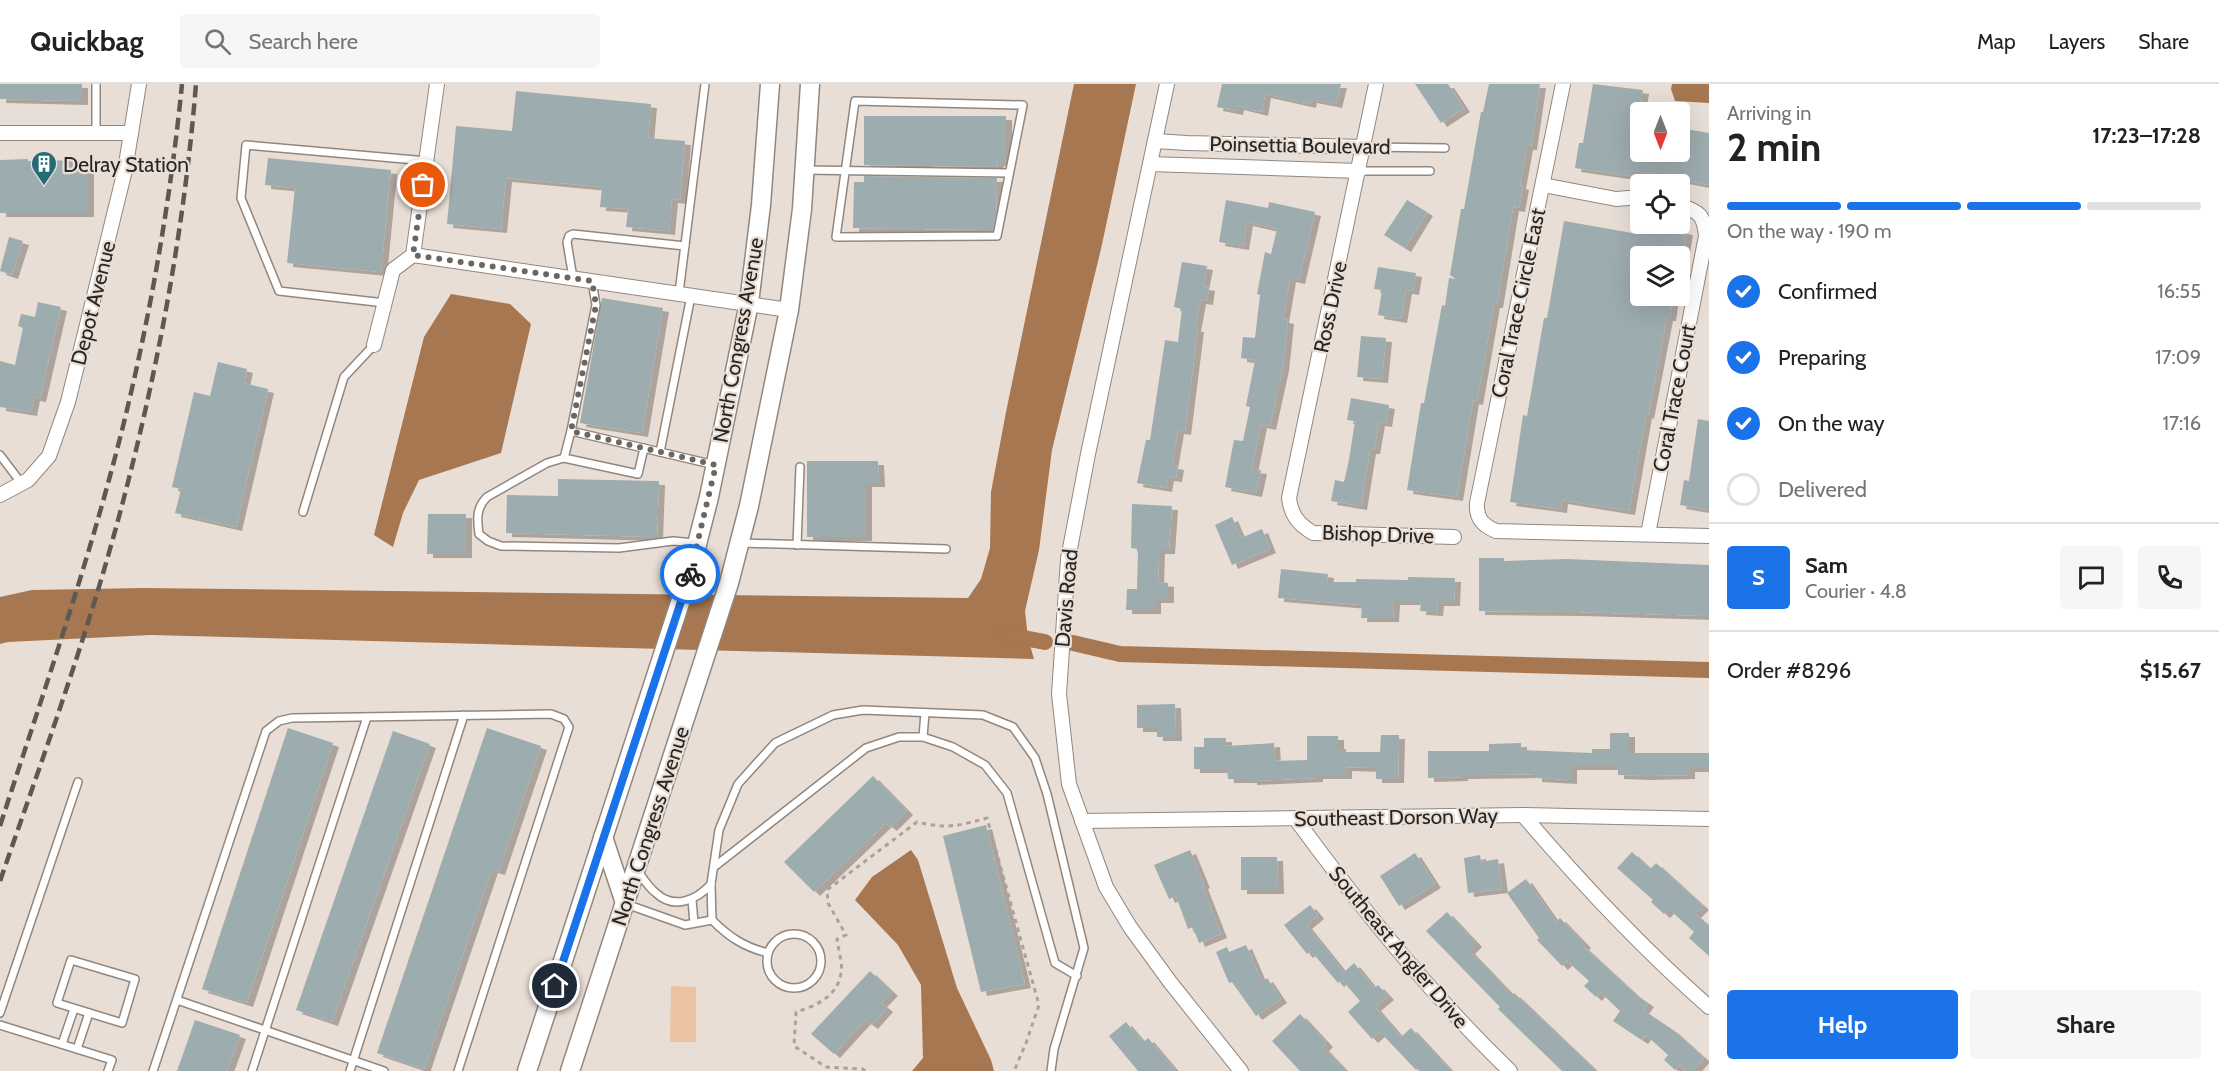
<!DOCTYPE html>
<html lang="en">
<head>
<meta charset="utf-8">
<style>
	body { margin:0; font-family:Cabin,sans-serif; background:#f6f6f6; color:#222; height:100vh; display:flex; flex-direction:column; font-size:22px; white-space:nowrap }
	* { box-sizing:border-box; margin:0 }
	p { font-size:20px; color:#767676 }
	.icon { flex:none; width:33px; height:33px; fill:none; stroke:currentColor; stroke-width:2; stroke-linecap:round; stroke-linejoin:round }
	.map { position:relative; flex:1; overflow:hidden }
	.details { display:flex; flex-direction:column; background:#fff; width:510px }
	.details>* { flex:none }
	.needle { width:39px; rotate:180deg }
	.buttons { position:absolute; left:1630px; top:18px; display:grid; gap:12px }
	.buttons a { display:grid; place-items:center; width:60px; height:60px; border-radius:6px; background:#fff; box-shadow:0 6px 24px #0002; font-size:30px }
	.pin { position:absolute; display:grid; place-items:center; width:51px; height:51px; color:#fff; margin:-26px; border:3px solid #fff; border-radius:50%; box-shadow:0 2px 6px #0007 }
	.courier { position:absolute; display:grid; place-items:center; width:60px; height:60px; margin:-30px; border:4px solid #1a73e8; border-radius:50%; background:#fff; color:#222; box-shadow:0 2px 8px #0007 }
	.headline em { font-style:normal; font-weight:800 }
	.headline div { display:flex; flex-direction:column-reverse }
	.headline { display:flex; align-items:center; justify-content:space-between; height:102px; padding:0 18px }
	h1 { font-size:39px; font-weight:800; line-height:45px }
	.bar { display:grid; grid-template-columns:repeat(4,1fr); gap:9px 6px; align-content:center; height:72px; padding:0 18px }
	.bar i { height:8px; border-radius:4px; background:#e0e0e0 }
	.bar .current { background:#1a73e8 }
	.bar p { grid-column:span 4 }
	.line { display:flex; align-items:center; gap:15px; padding:0 18px; border-top:2px solid #e0e0e0 }
	.line div { flex:1 }
	.round { display:grid; place-items:center; flex:none; width:63px; height:63px; border-radius:6px; background:#f6f6f6 }
	ol { padding:0 18px; list-style:none }
	li { display:flex; align-items:center; gap:18px; height:66px }
	li p { margin-inline-start:auto }
	li .icon { padding:6px; border-radius:50%; background:#1a73e8; color:#fff; stroke-width:4 }
	li:last-child { color:#767676 }
	li i { width:33px; height:33px; border:3px solid #e0e0e0; border-radius:50% }
	.cta { display:flex; gap:12px; margin-top:auto; padding:12px 18px }
	.cta a { flex:1; height:69px; border-radius:6px; background:#1a73e8; color:#fff; font-size:24px; font-weight:800; line-height:69px; text-align:center }
	.cta a+a { background:#f6f6f6; color:#222 }
	header { display:flex; align-items:center; gap:36px; box-sizing:border-box; height:84px; padding:0 30px; background:#fff; border-bottom:2px solid #e0e0e0 }
	header strong { font-size:28px }
	nav { display:flex; gap:33px; margin-inline-start:auto; font-size:21px }
	.search { width:420px; height:54px; background:#f6f6f6; display:flex; align-items:center; gap:15px; box-sizing:border-box; padding:0 21px; border-radius:6px; color:#767676; font-size:22px }
	main { display:flex; flex:1; min-height:0 }
	.map>svg:first-child { display:block }
	.green { fill:#ecc3a2 }
	.water { fill:#a67750 }
	.lines { fill:none; stroke-linecap:round; stroke-linejoin:round }
	.canal { stroke:#a67750; stroke-width:16 }
	.building { fill:#9dacaf; filter:url(#shadow) }
	.service-casing { stroke:#92877f; stroke-width:10 }
	.minor-casing { stroke:#92877f; stroke-width:16 }
	.secondary-casing { stroke:#92877f; stroke-width:21 }
	.path { stroke:#aba29b; stroke-width:3; stroke-dasharray:4.5 4.5; stroke-linecap:butt }
	.service { stroke:#fff; stroke-width:7 }
	.minor { stroke:#fff; stroke-width:14 }
	.secondary { stroke:#fff; stroke-width:18 }
	.rail { stroke:#5e5853; stroke-width:4.5; stroke-dasharray:12 6; stroke-linecap:butt }
	.done { stroke:#6c6661; stroke-width:6; stroke-dasharray:0 10.8 }
	.route { stroke:#1a73e8; stroke-width:8 }
	.labels { text-anchor:middle; dominant-baseline:central; stroke-width:4.5; stroke-linejoin:round; paint-order:stroke }
	.street-label { font-size:21px; fill:#292522; stroke:#e9ded5 }
	.poi-label { font-size:21px; fill:#292522; stroke:#e9ded5; text-anchor:start }
</style>
</head>
<body>
<header>
<strong>Quickbag</strong>
<div class="search"><svg class="icon" aria-label="search" viewBox="0 0 24 24"><circle cx="10" cy="10" r="6"/><path d="M15 15l6 6"/></svg>Search here</div>
<nav><a>Map</a><a>Layers</a><a>Share</a></nav>
</header>
<main>
<div class="map">
<svg width="1709" height="987" viewBox="0 0 1709 987">
	<defs>
		<filter id="shadow"><feDropShadow dx="6" dy="4" stdDeviation="0" flood-color="#0004"/></filter>
	</defs>
	<rect width="100%" height="100%" fill="#e9ded5"/>
	<path class="green" d="M671 902 696 903V958H670Z"/>
	<g class="water">
		<path d="M1074 0H1136L1101 165 1052 366 1039 466 1025 527 1028 554 1034 575 151 551 8 558 0 560V513L32 506 143 504 968 514 981 495 990 464 991 408 1006 328Z"/>
		<path d="M1672 0H1709V19L1675 17 1671 5Z"/>
		<path d="M451 210 510 220 531 240 501 369 419 396 403 429 393 463 374 451 424 253Z"/>
		<path d="M911 766 918 776 957 904 991 976 994 987H912L923 974 921 901 898 861 855 816 872 793Z"/>
	</g>
	<g class="lines">
		<g class="canal">
			<path d="M1007 551 1045 558"/>
			<path d="M1073 559 1120 570 1709 586"/>
		</g>
	</g>
	<g class="building">
		<path d="M0 0H82V17L0 15Z"/>
		<path d="M1222 0H1341L1336 20 1311 15 1310 20 1265 10 1262 28 1238 22 1237 27 1217 23Z"/>
		<path d="M1415 0H1448L1464 24 1441 39Z"/>
		<path d="M1489 0H1540L1531 62H1527L1520 101 1523 102 1519 124 1513 123 1497 220H1494L1477 317 1473 316 1457 413 1407 406 1421 319H1424L1442 221 1445 222 1449 194 1456 195 1450 191 1461 125H1464L1481 28H1483Z"/>
		<path d="M1593 0 1643 6 1633 68H1680V44L1709 49V101L1630 86 1629 92 1575 84 1579 59H1583Z"/>
		<path d="M516 7 651 20 648 54 685 57 680 116 672 115 669 147 626 143 628 125 600 123 602 103 506 94 501 145 447 140 456 42 512 47Z"/>
		<path d="M864 32H1006V78H998L997 83 864 81Z"/>
		<path d="M268 74 391 86 381 188 287 179 295 104 265 101Z"/>
		<path d="M28 75V77L88 76V129H0V76Z"/>
		<path d="M864 92 997 94 996 130 992 146 853 144 854 98H864Z"/>
		<path d="M1226 116 1268 124 1269 118 1315 128 1299 196 1290 194 1283 235 1288 236 1283 283 1270 342 1261 340 1252 385 1261 386 1256 409 1225 403 1234 356 1243 357 1250 323 1246 322 1255 276 1241 274 1243 253 1255 254 1260 211 1257 210 1265 168 1271 170 1277 145 1247 138 1243 162 1219 158Z"/>
		<path d="M1407 116 1427 128 1405 164 1384 151Z"/>
		<path d="M1564 137 1632 149 1634 138 1687 147 1683 172H1641V212H1673L1670 233H1667L1648 331 1646 330 1629 427 1562 416 1561 425 1510 418 1523 331 1527 332 1544 234H1547Z"/>
		<path d="M9 153 23 157 12 191 0 187Z"/>
		<path d="M1182 178 1207 182 1203 202 1209 203 1207 217 1200 216 1195 244H1198L1185 347 1178 346 1172 381 1178 382 1176 394 1168 393 1166 404 1137 399 1146 356H1150L1165 256 1178 258 1182 225 1174 223Z"/>
		<path d="M1378 183 1416 189 1413 207 1406 206 1401 235 1378 231 1382 206 1374 205Z"/>
		<path d="M602 214 663 224 642 349 580 339Z"/>
		<path d="M38 218 61 223 40 314 34 313 31 328 0 323V277L15 281 23 244 18 242 21 230 35 233Z"/>
		<path d="M1361 252 1386 254 1382 295 1357 293Z"/>
		<path d="M218 278 247 285 244 299 268 305 236 443 175 429 181 405 172 403 194 308 210 312Z"/>
		<path d="M1351 314 1389 321 1386 339 1379 338 1374 366H1370L1361 422 1331 417 1335 396 1344 398 1349 376 1355 337 1347 336Z"/>
		<path d="M1698 335 1709 337V426L1680 421 1684 396 1689 397Z"/>
		<path d="M807 377H878L879 399H866V453H807Z"/>
		<path d="M558 395 659 397 657 453 506 449 507 411 558 412Z"/>
		<path d="M1132 420 1172 422 1169 466H1159L1158 498 1168 499V515H1155V526H1126L1127 505H1137L1138 465 1131 464Z"/>
		<path d="M428 430H466V470H427Z"/>
		<path d="M1232 433 1241 454 1262 445 1270 465 1232 481 1215 441Z"/>
		<path d="M1479 474H1504V477L1567 475 1709 481V532L1578 528 1479 527Z"/>
		<path d="M1281 485 1328 490 1327 498H1356V495L1408 496V493L1455 494 1454 518H1438L1437 528 1420 527 1421 517H1394L1393 534H1361L1362 521 1278 514Z"/>
		<path d="M1175 620 1176 653H1157V644H1137V621Z"/>
		<path d="M288 644 333 659 247 919 202 905Z"/>
		<path d="M487 644 541 662 499 787 492 785 424 985 377 969Z"/>
		<path d="M393 647 430 660 332 938 296 926Z"/>
		<path d="M1610 649H1629V669H1709V684H1689V691L1644 692 1618 691V682H1571V696L1536 694V690L1462 691V693L1428 694V667H1489V660L1521 659V666L1592 669V665H1610Z"/>
		<path d="M1381 651H1399L1398 695H1376V684L1346 683V691H1317V694L1251 697V695H1228L1227 685H1194V663H1204V654H1226V662L1274 659 1275 677 1307 676V652H1338V665H1346V668H1380Z"/>
		<path d="M873 692 907 727 891 743 886 739 814 808 784 778Z"/>
		<path d="M986 741 1025 900 981 908 943 752Z"/>
		<path d="M1190 766 1204 800 1202 801 1221 850 1199 859 1193 843 1188 845 1176 812 1169 815 1154 781Z"/>
		<path d="M1632 768 1650 785 1656 779 1703 822 1695 830 1709 842V872L1689 854 1694 848 1669 825 1664 830 1651 818 1653 816 1617 784Z"/>
		<path d="M1415 769 1435 800 1399 822 1380 792Z"/>
		<path d="M1480 771 1481 778 1498 775 1502 805 1468 809 1464 774Z"/>
		<path d="M1241 773H1277L1278 806H1241Z"/>
		<path d="M1526 795 1556 838 1560 834 1585 860 1583 862 1635 910 1648 919 1643 926 1673 946 1704 974 1693 987H1686L1680 981 1675 986 1664 976 1668 971 1646 951 1642 956 1613 937 1620 927 1600 908 1596 913 1584 902 1589 897 1567 877 1562 882 1537 856 1539 854 1507 809Z"/>
		<path d="M1310 821 1318 831 1306 841 1344 888 1354 879 1374 904 1378 901 1388 912 1375 923 1401 953 1411 944 1451 987H1421L1418 984 1416 986 1380 948 1372 955 1348 928 1360 917 1342 896 1338 899 1311 867 1307 870 1284 841Z"/>
		<path d="M1447 828 1476 859 1469 866 1512 911 1514 909 1596 987H1562L1498 925 1500 923 1426 847Z"/>
		<path d="M1246 861 1262 898 1267 894 1281 915 1256 932 1232 898 1229 899 1216 868 1227 863 1229 868Z"/>
		<path d="M870 887 892 908 881 919 887 924 872 941 865 936 834 970 811 950Z"/>
		<path d="M1300 930 1327 959 1323 963 1346 987H1300L1272 957Z"/>
		<path d="M195 936 240 951 227 987H177Z"/>
		<path d="M1126 938 1143 958 1148 954 1176 987H1138L1109 952Z"/>
	</g>
	<g class="lines">
		<defs>
			<g id="service">
				<path d="M96 0V49"/>
				<path d="M855 17 1023 21 997 152 836 153Z"/>
				<path d="M1364 63 1445 64"/>
				<path d="M805 86 1009 89"/>
				<path d="M1359 87H1430"/>
				<path d="M573 194 567 158 569 152 573 150 685 162"/>
				<path d="M592 197 596 221 571 347 715 381"/>
				<path d="M679 209 705 0"/>
				<path d="M385 219 279 207 241 114 246 61 427 77"/>
				<path d="M571 347 564 374 638 390 644 364"/>
				<path d="M660 368 691 212"/>
				<path d="M0 371 22 400"/>
				<path d="M564 374 547 379 487 413C476 424 477 435 479 450L488 457 501 462 619 464 673 457 695 459"/>
				<path d="M303 428 344 293 374 261"/>
				<path d="M742 459 946 465"/>
				<path d="M797 461 800 383"/>
				<path d="M923 653 925 629"/>
				<path d="M714 783 866 664 899 653H923L953 663 985 681 1007 709 1055 879 1077 892"/>
				<path d="M637 786C643 794 648 803 656 809 674 826 697 816 711 800"/>
				<path d="M692 816 694 839"/>
				<path d="M626 820 685 841 712 836"/>
				<circle cx="794" cy="877" r="27"/>
				<path d="M768 869C744 863 729 853 712 836L711 800 719 746 738 700 775 659 833 631 863 626 983 631 1013 643 1035 674 1047 710 1084 864 1054 965 1051 987"/>
				<path d="M71 876 135 895 122 939 57 919Z"/>
				<path d="M177 916 384 987"/>
				<path d="M0 929 78 698"/>
				<path d="M0 941 112 976 108 987"/>
				<path d="M62 960 74 925"/>
				<path d="M77 965 89 929"/>
				<path d="M153 987 266 647 279 637 292 634 551 630 564 635 569 643 458 987"/>
				<path d="M252 987 367 633"/>
				<path d="M350 987 464 631"/>
			</g>
			<g id="minor">
				<path d="M1167 0 1088 370 1068 475 1059 610 1069 700 1106 803 1130 843 1170 898 1241 987"/>
				<path d="M1376 0 1289 414C1291 431 1298 440 1313 449L1454 453"/>
				<path d="M1563 0 1477 419C1476 434 1482 441 1496 447L1709 452"/>
				<path d="M0 49H131"/>
				<path d="M1155 57 1187 59 1364 63"/>
				<path d="M1150 80 1359 87"/>
				<path d="M1543 101 1616 115 1641 113"/>
				<path d="M413 171 789 226"/>
				<path d="M374 261 393 186 413 171 437 0"/>
				<path d="M0 411 28 396 49 372 68 318 125 86 139 0"/>
				<path d="M1648 450 1706 152C1704 132 1700 127 1680 122"/>
				<path d="M1523 731C1581 799 1642 864 1709 923"/>
				<path d="M1295 734C1360 823 1430 910 1510 987"/>
				<path d="M1082 737 1523 731 1709 735"/>
			</g>
			<g id="secondary">
				<path d="M603 753 625 819"/>
				<path d="M527 987 690 488 709 413 749 219 761 121 770 0"/>
				<path d="M570 987 729 499 749 422 789 226 802 125 810 0"/>
			</g>
		</defs>
		<use href="#service" class="service-casing"/>
		<use href="#minor" class="minor-casing"/>
		<use href="#secondary" class="secondary-casing"/>
		<path class="path" d="M865 987 863 985 826 983 794 962 796 928C816 922 838 912 841 889 843 879 838 865 837 855L846 851 828 819 827 806 917 738C948 745 958 742 987 734L1039 921 1026 959 1014 987"/>
		<use href="#service" class="service"/>
		<use href="#minor" class="minor"/>
		<use href="#secondary" class="secondary"/>
		<g class="rail">
			<path d="M0 742C44 606 92 470 126 330 152 222 171 111 182 0"/>
			<path d="M0 797C41 679 84 561 117 440 156 296 184 149 196 0"/>
		</g>
	</g>
	<g class="lines">
		<path class="done" d="M423 101 413 171 592 197 596 221 571 347 716 381 690 490"/>
		<path class="route" d="M555 902 690 490"/>
	</g>
	<defs>
		<symbol id="building-pin" viewBox="-11 -11 22 30"><path d="M0 17L-7.5 6A9.5 9.5 0 1 1 7.5 6Z" fill="#236c77" stroke="#e9ded5"/><path d="M-4-6H4V6H1V3H-1V6H-4ZM-2.5-4.3h1.7v1.8h-1.7ZM.8-4.3h1.7v1.8H.8ZM-2.5-1h1.7V.8h-1.7ZM.8-1h1.7V.8H.8Z" fill="#fff"/></symbol>
	</defs>
	<g fill-rule="evenodd">
		<use href="#building-pin" x="29" y="65" width="30" height="40"/>
	</g>
	<g class="labels">
		<g class="street-label">
			<text transform="translate(1300 61) rotate(1)">Poinsettia Boulevard</text>
			<text transform="translate(93 219) rotate(-76)">Depot Avenue</text>
			<text transform="translate(1518 219) rotate(-78)">Coral Trace Circle East</text>
			<text transform="translate(1330 223) rotate(-78)">Ross Drive</text>
			<text transform="translate(738 256) rotate(-80)">North Congress Avenue</text>
			<text transform="translate(1674 314) rotate(-79)">Coral Trace Court</text>
			<text transform="translate(1378 450) rotate(2)">Bishop Drive</text>
			<text transform="translate(1066 514) rotate(-85)">Davis Road</text>
			<text transform="translate(1396 733) rotate(-1)">Southeast Dorson Way</text>
			<text transform="translate(650 742) rotate(-72)">North Congress Avenue</text>
			<text transform="translate(1399 863) rotate(50)">Southeast Angler Drive</text>
		</g>
		<g class="poi-label">
			<text x="63" y="80">Delray Station</text>
		</g>
	</g>
</svg>
<div class="buttons">
<a><svg class="needle" viewBox="-14 -14 28 28"><path d="M0-13l5 13h-10z" fill="#e53935"/><path d="M0 13l5-13h-10z" fill="#767676"/></svg></a>
<a><svg class="icon" aria-label="locate" viewBox="0 0 24 24"><circle cx="12" cy="12" r="6"/><path d="M12 2v4M12 18v4M2 12h4M18 12h4"/></svg></a>
<a><svg class="icon" aria-label="layers" viewBox="0 0 24 24"><path d="M12 4l9 5-9 5-9-5zM3 14l9 5 9-5"/></svg></a>
</div>
<div class="pin" style="left:423px;top:101px;background:#ea580c"><svg class="icon" aria-label="bag" viewBox="0 0 24 24"><path d="M5 8h14l-1 12H6zM9 8a3 3 0 0 1 6 0"/></svg></div>
<div class="pin" style="left:555px;top:902px;background:#1f2937"><svg class="icon" aria-label="home" viewBox="0 0 24 24"><path d="M3 11l9-7 9 7M6 9v11h12V9"/></svg></div>
<div class="courier" style="left:690px;top:490px"><svg class="icon" aria-label="bike" viewBox="0 0 24 24"><circle cx="6" cy="16" r="4"/><circle cx="18" cy="16" r="4"/><path d="M6 16l4-8h5l3 8M10 8l3 8H6M13 5h3"/></svg></div>
</div>
<section class="details">
<div class="headline"><div><h1>2 min</h1><p>Arriving in</p></div><em>17:23–17:28</em></div>
<div class="bar"><i class="current"></i><i class="current"></i><i class="current"></i><i></i><p>On the way · 190 m</p></div>
<ol>
<li><svg class="icon" aria-label="check" viewBox="0 0 24 24"><path d="M5 12l5 5 9-10"/></svg>Confirmed<p>16:55</p></li>
<li><svg class="icon" aria-label="check" viewBox="0 0 24 24"><path d="M5 12l5 5 9-10"/></svg>Preparing<p>17:09</p></li>
<li><svg class="icon" aria-label="check" viewBox="0 0 24 24"><path d="M5 12l5 5 9-10"/></svg>On the way<p>17:16</p></li>
<li><i></i>Delivered</li>
</ol>
<div class="line" style="height:108px"><b class="round" style="background:#1a73e8;color:#fff">S</b><div><b>Sam</b><p>Courier · 4.8</p></div><a class="round"><svg class="icon" aria-label="chat" viewBox="0 0 24 24"><path d="M4 5h16v11H9l-5 4z"/></svg></a><a class="round"><svg class="icon" aria-label="phone" viewBox="0 0 24 24"><path d="M5 4h4l2 5-3 2q2 4 5 5l2-3 5 2v4C11 20 4 13 5 4z"/></svg></a></div>
<div class="line" style="height:78px"><div>Order #8296</div><b>$15.67</b></div>
<div class="cta"><a>Help</a><a>Share</a></div>
</section>
</main>
</body>
</html>
